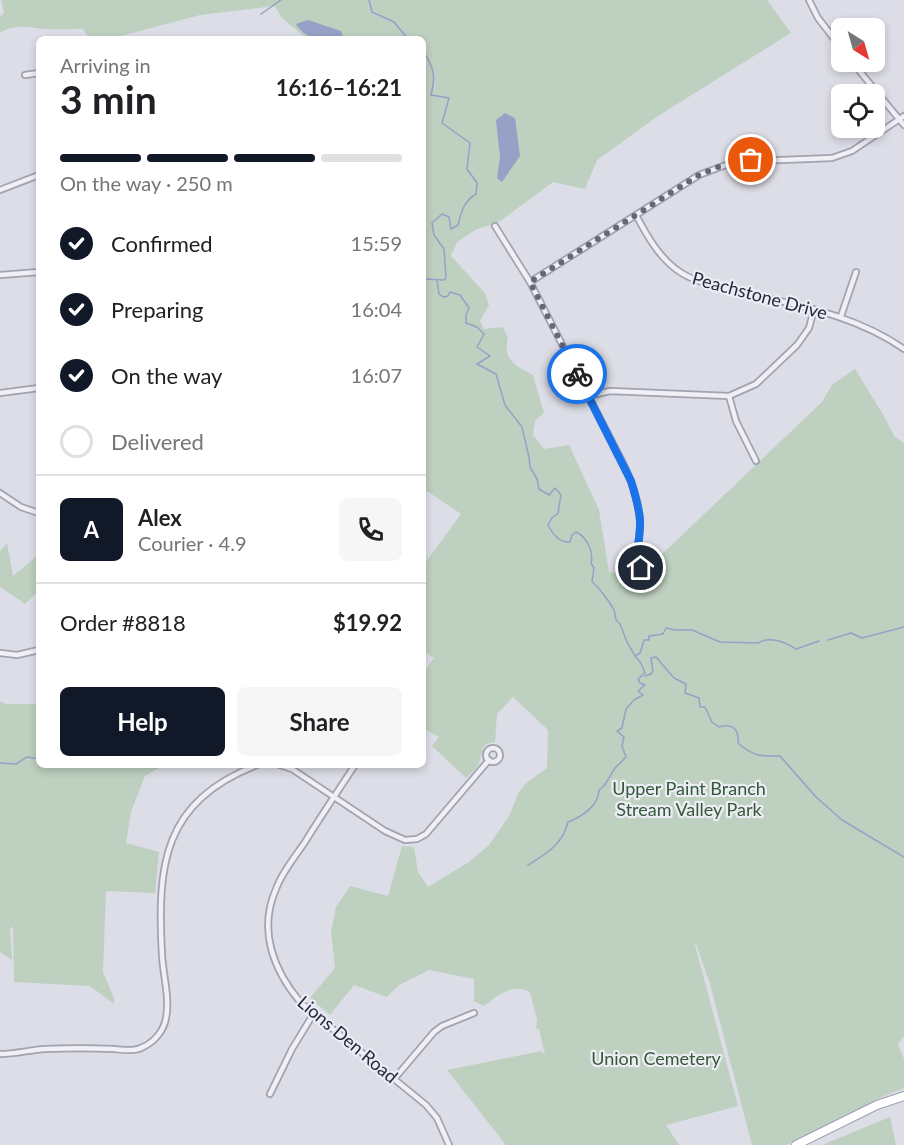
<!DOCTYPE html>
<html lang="en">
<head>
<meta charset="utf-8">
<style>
	body { margin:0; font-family:Lato,sans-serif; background:#f6f6f6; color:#202124; height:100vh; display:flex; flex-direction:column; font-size:22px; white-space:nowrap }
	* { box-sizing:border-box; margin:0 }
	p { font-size:20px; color:#757577 }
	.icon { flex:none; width:33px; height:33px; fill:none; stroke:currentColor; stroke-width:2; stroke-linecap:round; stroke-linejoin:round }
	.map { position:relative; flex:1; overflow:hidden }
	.drawer { position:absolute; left:36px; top:36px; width:390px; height:732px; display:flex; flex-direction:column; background:#fff; border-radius:9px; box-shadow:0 3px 9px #0003 }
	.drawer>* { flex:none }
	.needle { width:39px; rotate:143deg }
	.controls { position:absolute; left:831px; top:18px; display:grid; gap:12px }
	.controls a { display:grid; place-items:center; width:54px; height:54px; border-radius:9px; background:#fff; box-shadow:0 3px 9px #0003; font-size:30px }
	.pin { position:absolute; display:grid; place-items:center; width:51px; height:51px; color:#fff; margin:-26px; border:3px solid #fff; border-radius:50%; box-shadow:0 2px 6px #0007 }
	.courier { position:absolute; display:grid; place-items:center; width:60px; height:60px; margin:-30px; border:4px solid #1a73e8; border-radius:50%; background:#fff; color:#222; box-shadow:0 2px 8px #0007 }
	.summary em { font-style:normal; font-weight:700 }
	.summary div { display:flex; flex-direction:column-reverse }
	.summary { display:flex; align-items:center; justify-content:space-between; height:102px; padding:0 24px }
	h1 { font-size:39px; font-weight:700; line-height:45px }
	.bar { display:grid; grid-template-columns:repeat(4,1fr); gap:9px 6px; align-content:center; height:72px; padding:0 24px }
	.bar i { height:8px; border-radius:4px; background:#e0e0e0 }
	.bar .current { background:#111827 }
	.bar p { grid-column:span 4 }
	.line { display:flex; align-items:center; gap:15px; padding:0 24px; border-top:2px solid #e0e0e0 }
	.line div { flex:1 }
	.round { display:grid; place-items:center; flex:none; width:63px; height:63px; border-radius:9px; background:#f6f6f6 }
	ol { padding:0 24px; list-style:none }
	li { display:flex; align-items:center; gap:18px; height:66px }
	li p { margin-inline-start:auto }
	li .icon { padding:6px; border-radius:50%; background:#111827; color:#fff; stroke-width:4 }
	li:last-child { color:#757577 }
	li i { width:33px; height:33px; border:3px solid #e0e0e0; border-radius:50% }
	.button { display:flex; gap:12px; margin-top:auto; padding:12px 24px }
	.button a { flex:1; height:69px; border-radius:9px; background:#111827; color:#fff; font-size:24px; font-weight:700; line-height:69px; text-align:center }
	.button a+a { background:#f6f6f6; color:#202124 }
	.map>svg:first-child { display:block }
	.green { fill:#bed0bf }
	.water { fill:#97a0c7 }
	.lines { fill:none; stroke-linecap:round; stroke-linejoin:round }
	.stream { stroke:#97a0c7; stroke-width:1.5 }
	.minor-casing { stroke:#a2a3b1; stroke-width:8 }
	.primary-casing { stroke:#9c9eb2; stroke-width:10 }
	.minor { stroke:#efeff5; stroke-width:4.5 }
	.primary { stroke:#fff; stroke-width:8 }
	.done { stroke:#666778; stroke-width:6; stroke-dasharray:0 10.8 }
	.route { stroke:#1a73e8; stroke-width:8 }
	.labels { text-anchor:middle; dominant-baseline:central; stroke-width:4.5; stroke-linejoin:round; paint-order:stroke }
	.street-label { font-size:18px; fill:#26283d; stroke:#ecedf4 }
	.park-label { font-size:18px; fill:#345838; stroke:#ecedf4 }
</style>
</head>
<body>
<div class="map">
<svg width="904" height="1145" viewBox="0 0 904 1145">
	<rect width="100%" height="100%" fill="#dddde7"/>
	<g class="green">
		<path d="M1 0H767L791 33 658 116 597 160 585 189 553 182 499 222 475 230 457 242 451 256 485 293 489 305 480 321 484 329 503 327 508 338C502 360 516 366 533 375L544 413 535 421 533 435 544 449 569 445 599 510 609 572 619 573 658 558 822 402 832 385 855 369 884 416 894 436 904 443V1036L898 1044 904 1059V1088L875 1100V1102L786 1145H752L710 984 696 944 695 945 738 1106 666 1125 679 1145H506L447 1070 541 1051 545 1055 539 1029 536 1028 537 1020 530 992C512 983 498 995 484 1006L474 1001V979L429 970 399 985 387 997 354 985 330 1015 310 998 335 968 331 932 336 907 350 886 388 896 402 846 414 847 418 872 428 887 469 862 489 845 509 816 519 792 525 784 547 768 548 730 513 697 497 714 495 742C478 744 484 752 479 763 477 768 470 774 466 778L432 746 439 737 423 728V674L434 658 423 650V566L461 514 427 491 423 495V39H307L281 17 275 6 200 15 121 36 88 37 83 29C70 29 56 30 43 29 27 27 14 24 0 33V17L4 13Z"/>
		<path d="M7 543 13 576 39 554V590L25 604 0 587V551Z"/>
		<path d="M0 701 6 704H39V765H164L145 776 131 812 126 843 159 852 155 893 106 891 103 972 114 998V1004L90 986 14 982 13 927 10 928 12 960 0 952Z"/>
		<path d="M890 1117 896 1145H822Z"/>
	</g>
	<g class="water">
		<path d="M308 20 341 31 344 39C325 39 307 42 296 24Z"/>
		<path d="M505 113 515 118 520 156 502 182 497 178 500 157 496 120Z"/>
	</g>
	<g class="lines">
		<g class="stream">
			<path d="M369 0 372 12 394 22 408 39"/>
			<path d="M261 14 281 0"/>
			<path d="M423 51C434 67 436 77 431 95L449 98 442 123 470 143 467 169 477 183 476 194C464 201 461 212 458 225L451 229 449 217 442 214 432 223 434 235 444 249 446 278 444 280 426 279 423 288"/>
			<path d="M437 281 439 294 443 297 448 296 450 292 460 295 469 308 466 315V323L477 327 484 334 477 347 490 356 477 364 496 374 505 405 522 427 529 457 530 467 537 479 539 489 549 495 555 488 561 495 558 513 552 518 548 525C553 534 559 543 570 542L572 535 576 532C587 537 594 552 591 563L594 568 592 582C598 586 611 604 614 610 616 617 614 619 620 624L627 642 635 656 641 663 645 673 638 679 640 683 645 685 638 691 643 695 634 700 626 709 622 728 617 731 624 737 622 746 626 757 615 768 604 786 599 790C599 806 581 817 568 822 563 844 546 854 528 865"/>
			<path d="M828 640 851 633 862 638 904 627"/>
			<path d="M635 656 640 653 644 640H649V636L663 634 666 628 675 630H692L720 642 758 643C770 636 785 642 796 649L819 641"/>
			<path d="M645 676 651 674 653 671 651 658 656 657 674 678 686 684 685 693 699 698 700 707H705L712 722 719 727C733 723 739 729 738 743 754 757 760 756 780 756L816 797 842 820 904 857"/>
			<path d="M0 763 16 764 27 757 39 759"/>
		</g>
		<defs>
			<g id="minor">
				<path d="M809 0 818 18 842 49"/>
				<path d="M852 62 904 125"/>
				<path d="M25 75 39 73"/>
				<path d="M0 190 39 175"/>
				<path d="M636 215C647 236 660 259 680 272 698 284 725 288 746 293 801 306 857 316 904 349"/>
				<path d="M495 226 530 282 625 467C633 485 639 503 640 522 641 537 634 554 641 569"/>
				<path d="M0 275 39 272"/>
				<path d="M530 282 699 175 734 162 832 158 852 151 904 116"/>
				<path d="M841 316 856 272"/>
				<path d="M0 393 39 388"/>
				<path d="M588 396 610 391 729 396 756 384 797 345 809 328 814 309"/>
				<path d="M729 396 736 421 756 461"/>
				<path d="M0 493 21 507 39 513"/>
				<path d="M0 653 17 655 39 650"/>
				<circle cx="493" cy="755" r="7"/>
				<path d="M280 765 292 769 385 831 405 840 417 839 426 834 489 760"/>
				<path d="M355 765C338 791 321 816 305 842 295 857 282 872 276 889 258 930 273 970 301 1003L426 1105 437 1118 449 1145"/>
				<path d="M0 1054C15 1054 30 1050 45 1049 68 1048 91 1048 114 1049 125 1050 135 1052 145 1046 155 1041 164 1030 166 1018 170 998 163 975 162 955 157 864 163 802 257 765"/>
				<path d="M395 1078 434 1032 442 1026 474 1013"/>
				<path d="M270 1094 292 1049 314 1013"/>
			</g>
			<path id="primary" d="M796 1145 877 1105 904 1096"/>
		</defs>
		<use href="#minor" class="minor-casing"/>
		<use href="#primary" class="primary-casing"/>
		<use href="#minor" class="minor"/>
		<use href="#primary" class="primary"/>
	</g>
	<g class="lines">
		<path class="done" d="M577 374 530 282 699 175 723 165 751 160"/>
		<path class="route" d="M577 374 631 481C635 494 639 507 640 520 641 536 634 554 641 568"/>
	</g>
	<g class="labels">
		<g class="street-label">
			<text transform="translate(760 295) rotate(15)">Peachstone Drive</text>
			<text transform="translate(348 1039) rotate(40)">Lions Den Road</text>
		</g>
		<g class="park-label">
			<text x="689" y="788">Upper Paint Branch<tspan x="689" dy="21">Stream Valley Park</tspan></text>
			<text x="656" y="1058">Union Cemetery</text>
		</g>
	</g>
</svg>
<div class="controls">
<a><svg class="needle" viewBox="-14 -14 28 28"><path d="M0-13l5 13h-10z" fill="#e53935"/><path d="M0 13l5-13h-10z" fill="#757577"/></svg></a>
<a><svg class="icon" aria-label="locate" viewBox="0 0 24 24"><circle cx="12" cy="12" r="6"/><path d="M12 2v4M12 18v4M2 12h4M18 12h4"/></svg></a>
</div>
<div class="pin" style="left:751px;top:160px;background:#ea580c"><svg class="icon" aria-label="bag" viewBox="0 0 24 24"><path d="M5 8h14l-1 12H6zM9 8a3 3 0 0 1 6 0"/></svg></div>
<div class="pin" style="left:641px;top:568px;background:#1f2937"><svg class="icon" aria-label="home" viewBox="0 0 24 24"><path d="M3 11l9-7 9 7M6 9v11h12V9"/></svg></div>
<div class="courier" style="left:577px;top:374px"><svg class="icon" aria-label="bike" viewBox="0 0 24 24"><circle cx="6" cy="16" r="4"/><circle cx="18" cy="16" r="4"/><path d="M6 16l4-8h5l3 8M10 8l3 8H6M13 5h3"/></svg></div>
<section class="drawer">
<div class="summary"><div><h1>3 min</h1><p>Arriving in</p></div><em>16:16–16:21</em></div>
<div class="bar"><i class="current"></i><i class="current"></i><i class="current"></i><i></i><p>On the way · 250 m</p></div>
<ol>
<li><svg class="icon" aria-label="check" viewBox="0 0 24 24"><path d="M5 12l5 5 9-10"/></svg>Confirmed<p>15:59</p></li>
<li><svg class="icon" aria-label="check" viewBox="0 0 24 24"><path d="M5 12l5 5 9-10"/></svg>Preparing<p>16:04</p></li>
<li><svg class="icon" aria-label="check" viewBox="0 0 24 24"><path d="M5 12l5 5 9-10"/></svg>On the way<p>16:07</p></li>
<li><i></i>Delivered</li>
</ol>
<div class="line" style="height:108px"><b class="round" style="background:#111827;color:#fff">A</b><div><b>Alex</b><p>Courier · 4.9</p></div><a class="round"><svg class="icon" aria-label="phone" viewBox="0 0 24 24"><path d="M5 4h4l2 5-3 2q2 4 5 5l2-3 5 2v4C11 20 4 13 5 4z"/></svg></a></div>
<div class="line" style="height:78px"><div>Order #8818</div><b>$19.92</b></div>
<div class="button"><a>Help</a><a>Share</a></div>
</section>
</div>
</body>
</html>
